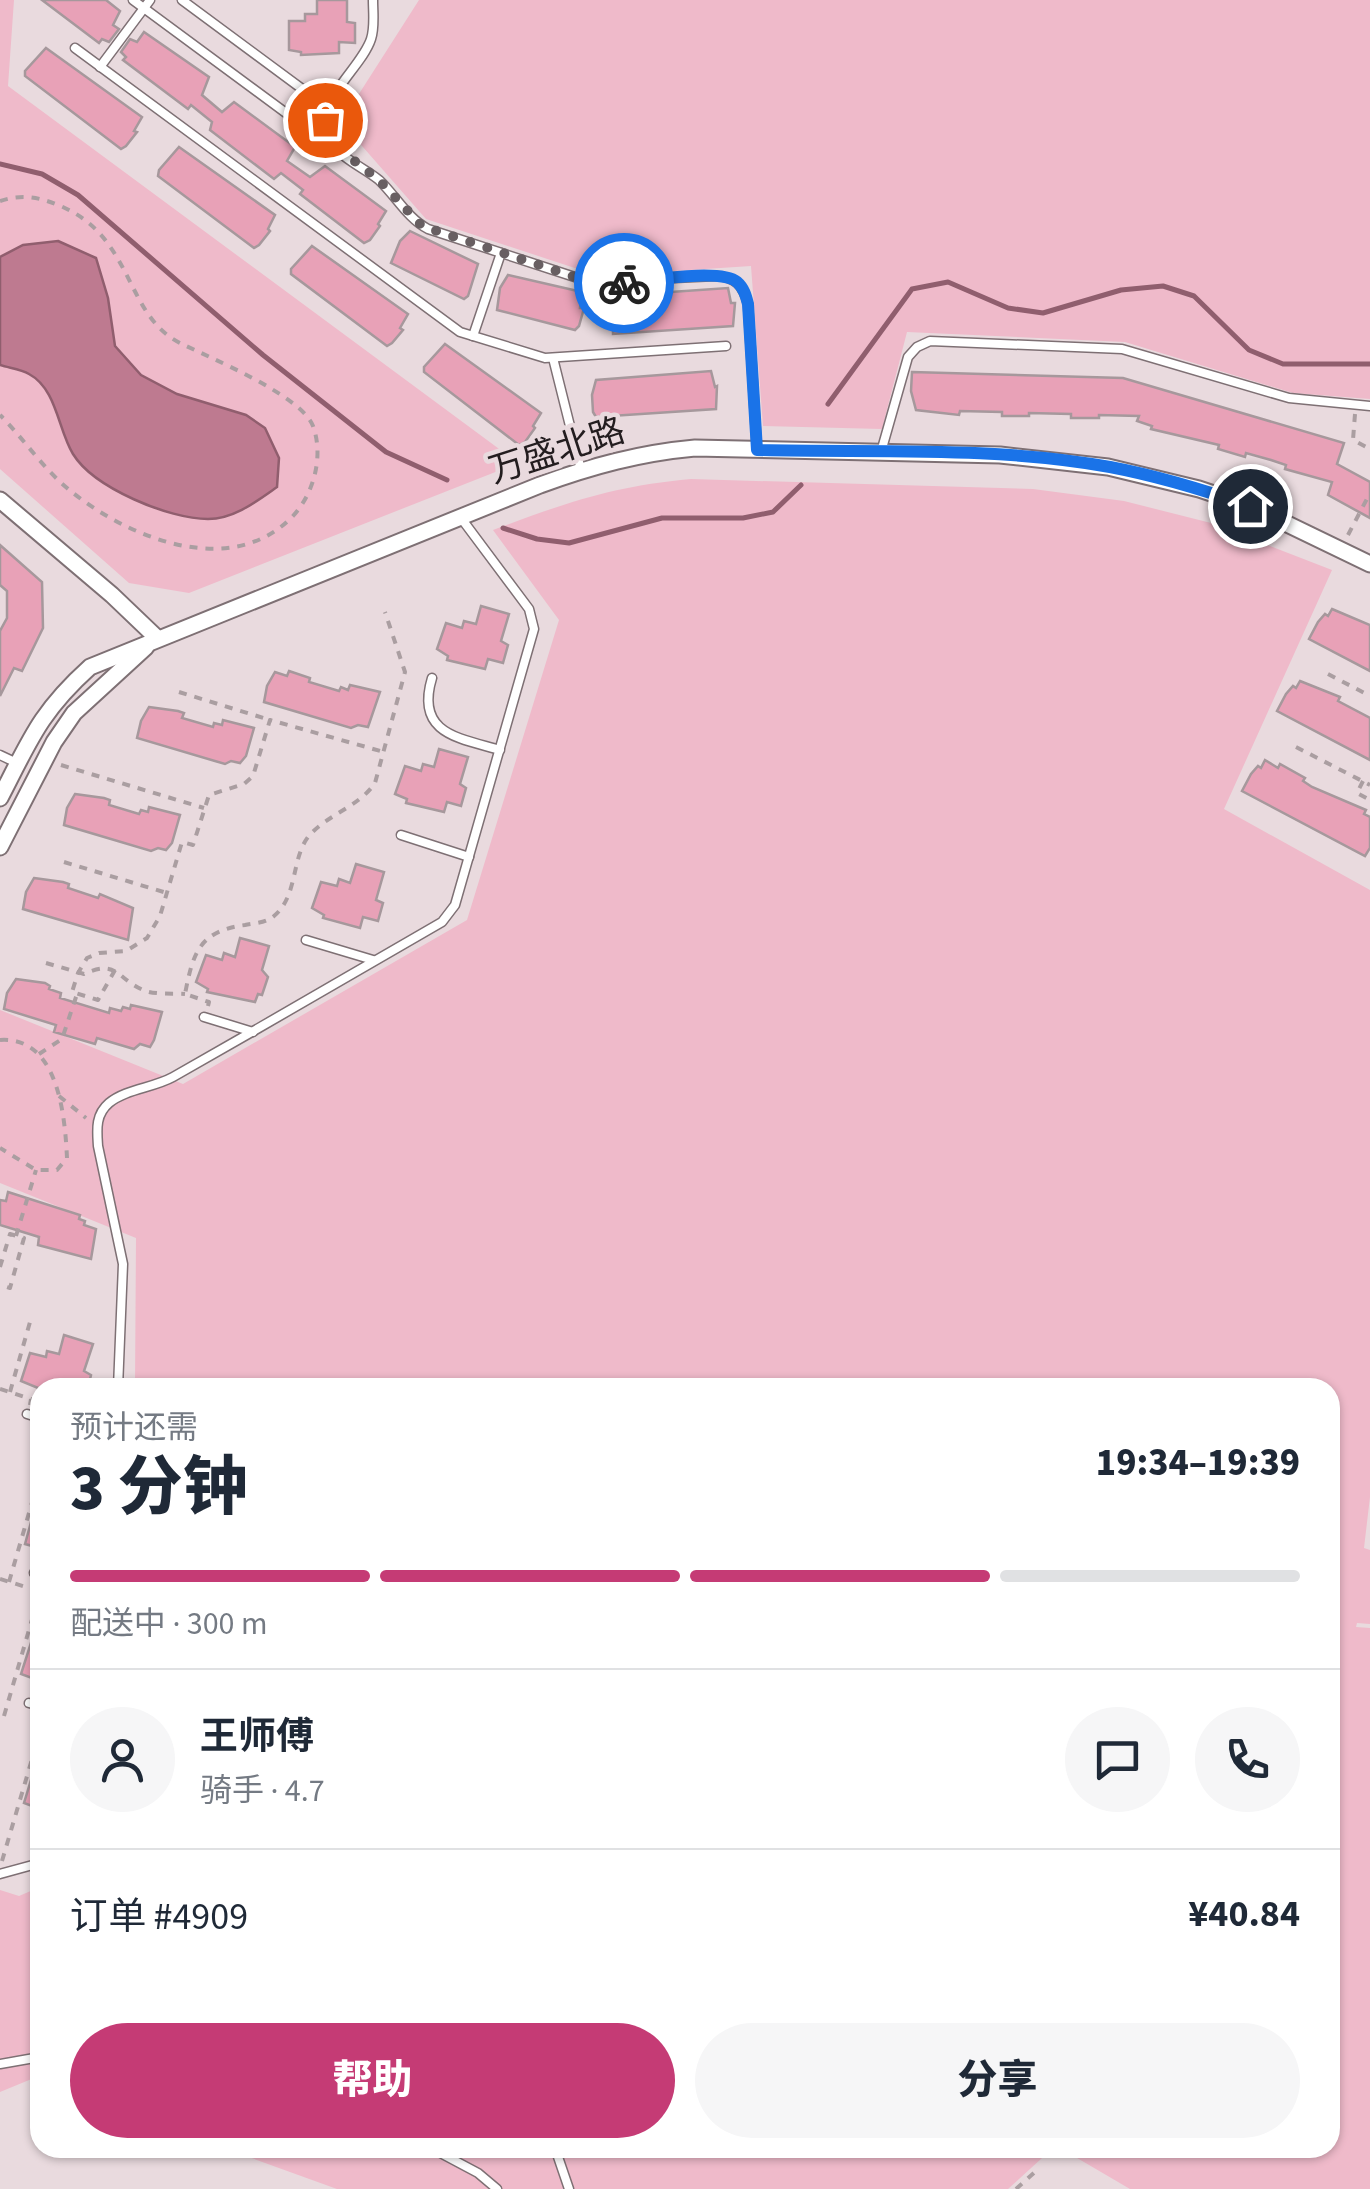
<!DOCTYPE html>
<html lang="zh">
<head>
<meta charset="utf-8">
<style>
	body { margin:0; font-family:"Source Sans 3","Noto Sans SC",sans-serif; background:#f6f6f7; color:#1f2937; height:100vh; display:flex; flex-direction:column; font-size:38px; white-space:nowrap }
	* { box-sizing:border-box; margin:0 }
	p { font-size:32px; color:#747a83 }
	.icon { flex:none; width:55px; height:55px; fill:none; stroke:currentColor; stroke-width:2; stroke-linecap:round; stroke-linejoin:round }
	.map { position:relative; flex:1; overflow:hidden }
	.side { position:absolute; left:30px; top:1378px; width:1310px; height:780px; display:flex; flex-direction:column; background:#fff; border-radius:30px; box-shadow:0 2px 8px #0004 }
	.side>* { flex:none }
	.pin { position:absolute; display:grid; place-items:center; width:85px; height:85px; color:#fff; margin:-42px; border:5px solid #fff; border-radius:50%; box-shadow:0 2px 10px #0007 }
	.courier { position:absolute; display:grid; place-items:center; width:100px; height:100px; margin:-50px; border:8px solid #1a73e8; border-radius:50%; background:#fff; color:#222; box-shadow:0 2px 12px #0007 }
	.overview em { font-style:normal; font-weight:800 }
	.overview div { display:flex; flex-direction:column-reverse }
	.overview { display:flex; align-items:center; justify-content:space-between; height:170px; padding:0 40px }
	h1 { font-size:65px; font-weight:800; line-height:75px }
	.bar { display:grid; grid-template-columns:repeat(4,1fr); gap:15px 10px; align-content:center; height:120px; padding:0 40px }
	.bar i { height:12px; border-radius:8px; background:#e0e1e3 }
	.bar .on { background:#c53b75 }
	.bar p { grid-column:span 4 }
	.line { display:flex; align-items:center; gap:25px; padding:0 40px; border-top:2px solid #e0e1e3 }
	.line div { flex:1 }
	.round { display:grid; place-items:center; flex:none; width:105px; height:105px; border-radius:52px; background:#f6f6f7 }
	.primary-button { display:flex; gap:20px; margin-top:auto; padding:20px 40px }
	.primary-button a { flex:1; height:115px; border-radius:60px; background:#c53b75; color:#fff; font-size:40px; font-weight:800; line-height:115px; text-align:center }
	.primary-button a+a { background:#f6f6f7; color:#1f2937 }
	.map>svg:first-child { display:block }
	.green { fill:#efbaca }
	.water { fill:#be7a90; stroke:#905e6e; stroke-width:2.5 }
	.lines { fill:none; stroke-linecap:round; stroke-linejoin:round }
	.stream { stroke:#905e6e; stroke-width:5 }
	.building { fill:#e8a1b7; stroke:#a6989c; stroke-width:2.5 }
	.service-casing { stroke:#7e7074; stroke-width:11 }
	.minor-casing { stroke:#7e7074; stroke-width:19 }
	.path { stroke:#aa9ea1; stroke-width:4; stroke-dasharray:8 8; stroke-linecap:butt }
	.service { stroke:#fff; stroke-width:8 }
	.minor { stroke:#fff; stroke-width:15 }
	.done { stroke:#685f62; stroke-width:10; stroke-dasharray:0 18 }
	.route { stroke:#1a73e8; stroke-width:12 }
	.labels { text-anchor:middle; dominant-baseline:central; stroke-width:9; stroke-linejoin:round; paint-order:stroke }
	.street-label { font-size:35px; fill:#231d1f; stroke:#e9dade }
</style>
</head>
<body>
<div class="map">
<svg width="1370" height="2189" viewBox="0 0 1370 2189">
	<rect width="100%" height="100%" fill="#e9dade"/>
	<g class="green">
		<path d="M0 0H14L8 86 518 463 189 593 129 583 0 469Z"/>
		<path d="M419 0H1370V399L1293 393 1125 342 907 332 882 429 763 426 751 266 599 276 426 219 341 122Z"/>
		<path d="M691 479 1033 489 1124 501 1211 523 1332 570 1224 809 1370 890V1497L1364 1548 1370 1550V1624L1357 1623 1356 1627 1370 1628V2189H1130L1060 2148H1330V1388L135 1387 136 1238 0 1183V1010L183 1084 467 920 559 620 493 530C565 503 613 486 691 479Z"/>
		<path d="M40 1887V2080L34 2078 0 2092V1890L19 1896Z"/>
		<path d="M224 2148H1053L1008 2189H337Z"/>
	</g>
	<path class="water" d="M58 241 96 258 108 298 115 346 141 375 177 394 246 415 265 428 279 458 277 487C257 501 234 519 208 519 169 519 94 488 73 454 58 430 57 389 29 374 21 369 9 368 0 365V257L23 245Z"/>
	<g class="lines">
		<g class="stream">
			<path d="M0 164 42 174 78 195 263 355 386 452 447 480"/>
			<path d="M828 404 912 289 948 282 1008 308 1043 313 1121 290 1163 286 1194 296 1249 350 1283 364H1370"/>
			<path d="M503 528 537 539 569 543 662 518H743L773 512 801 485"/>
		</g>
	</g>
	<g class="building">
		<path d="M42 0H106L120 11 113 25 119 29 109 42 102 39 99 43Z"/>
		<path d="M317 0H347V22L355 23V43L339 42V53L301 55V52L289 50V21H305V14H317Z"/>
		<path d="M144 32 209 77 202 95 222 112 234 102 295 147 287 161 310 177 325 166 386 211 378 224 380 226 370 240 364 243 300 194 303 190 281 173 274 179 210 130 212 122 191 105 188 109 123 60 126 57 121 52 130 39 137 42Z"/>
		<path d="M46 48 142 117 134 131 137 132 126 146 121 149 25 76V71Z"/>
		<path d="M179 147 275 215 268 229 270 231 259 245 254 248 158 176 159 170Z"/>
		<path d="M410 231 478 264 468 296 464 299 391 263 400 241Z"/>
		<path d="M312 246 408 314 400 328 403 330 392 343 387 346 291 274V269Z"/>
		<path d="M508 275 582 292 580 308H584L579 326 575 330 497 310 500 288Z"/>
		<path d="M728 288 731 303H735L733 326 613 334V296Z"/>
		<path d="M445 344 541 413 533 426 535 428 525 442 519 445 424 372V367Z"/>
		<path d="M711 371 715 387 717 386 716 409 596 417 593 412 592 395 596 380Z"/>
		<path d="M912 372 1123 378 1344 443 1337 464 1370 482V518L1328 495 1332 482 1285 469 1286 465 1271 460 1246 453 1245 457 1218 449 1219 445 1151 429 1152 426 1137 421 1139 416 1099 415V418H1071V414L1029 413V416H1002V412L960 411 959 415 916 410 911 391Z"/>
		<path d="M0 545 42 582 43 628 22 671 14 668 0 696V631L7 618V591L0 585Z"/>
		<path d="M481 606 509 614 501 641 508 645 503 663 488 659 485 669 447 660 448 656 437 649 446 623 462 628 464 621 476 624Z"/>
		<path d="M1332 609 1370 625V671L1309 639 1318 622 1325 614 1328 616Z"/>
		<path d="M289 671 310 678 309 682 339 691 341 687 348 690 350 685 380 692 368 727 358 725 351 728 264 702 267 686 275 672 287 676Z"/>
		<path d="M1300 681 1340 697 1338 701 1370 718V760L1277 711 1286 694 1293 686 1296 688Z"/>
		<path d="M149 707 178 711 184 713 182 718 213 727 214 723 222 725 223 720 254 728 246 756 240 763 231 761 225 764 137 738 141 721Z"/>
		<path d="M439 749 468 757 460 784 466 788 461 806 447 802 444 812 406 803 407 799 395 794 405 766 421 771 423 764 434 767Z"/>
		<path d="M1265 760 1278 768 1280 764 1305 778 1303 781 1312 787 1366 810 1364 814 1370 817V848L1365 856 1242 791 1251 774 1258 766 1261 768Z"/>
		<path d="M75 794 104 798 110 800 109 805 139 814 141 810 148 812 149 807 180 815 172 843 166 850 158 848 151 851 64 825 67 808Z"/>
		<path d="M356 864 384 872 376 900 383 903 378 921 363 917 360 928 323 918 324 915 312 908 321 882 337 886 339 879 350 883Z"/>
		<path d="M34 878 63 882 69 884 68 888 98 898 100 894 133 908 128 940 23 909 26 892Z"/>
		<path d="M240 938 269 946 262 970 268 977 262 995 258 994 255 1002 207 992 208 989 196 982 206 955 222 960 224 953 235 957Z"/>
		<path d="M16 979 45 983 50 986 49 989 61 993 60 998 109 1013 110 1008 121 1011 123 1007 130 1009 131 1005 162 1012 154 1040 150 1047 140 1044 134 1049 97 1038 95 1044 54 1032 56 1025 4 1009 7 993Z"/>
		<path d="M8 1192 80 1215 79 1219 85 1221 84 1225 96 1229 91 1259 38 1245 39 1237 0 1225V1200L6 1201Z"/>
		<path d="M64 1335 93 1344 84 1371 91 1375 88 1388H38L21 1381 30 1353 46 1357 47 1351 59 1354Z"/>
		<path d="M36 1504 40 1505V1548L25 1544Z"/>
		<path d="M36 1627H40V1681L21 1674Z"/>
		<path d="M37 1760 40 1761V1809L24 1803Z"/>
	</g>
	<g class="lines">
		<defs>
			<g id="service">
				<path d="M133 0 309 130 326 133"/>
				<path d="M182 0 313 97 324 116"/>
				<path d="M373 0C373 13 375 27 371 39 361 70 308 105 331 141 341 159 363 167 379 180 396 196 407 218 428 229L590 282 716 276C736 277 743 286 748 304L757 450"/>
				<path d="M75 48 460 332 545 358 726 346"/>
				<path d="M100 67 150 0"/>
				<path d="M306 90 328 91 340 85"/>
				<path d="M473 336 501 253"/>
				<path d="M553 358 581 470"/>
				<path d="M881 452 908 357 917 347 930 341 1122 349 1289 398 1370 406"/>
				<path d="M432 678C415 734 459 738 500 750"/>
				<path d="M0 755 17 763"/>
				<path d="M401 835 469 857"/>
				<path d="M306 940 373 960"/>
				<path d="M204 1017 253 1032"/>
				<path d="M118 1388 123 1264 98 1146C97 1130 95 1115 109 1103 126 1089 153 1088 173 1077 263 1026 352 974 442 922L455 905 534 629 529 609 461 518"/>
				<path d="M27 1414 40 1418"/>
				<path d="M34 1573 40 1575"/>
				<path d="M29 1703 40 1706"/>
				<path d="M0 1874 40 1863"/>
				<path d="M0 2064 40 2057"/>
				<path d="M431 2148 478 2173 497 2189"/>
				<path d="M555 2148 569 2189"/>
				<path d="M705 2148 713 2150 736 2148"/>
			</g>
			<g id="minor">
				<path d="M0 500 112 595 157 638"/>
				<path d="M0 798C30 740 40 712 90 667L540 485C592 466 640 453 695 448L1000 455 1108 467 1199 489 1250 506 1370 564"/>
				<path d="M0 847 54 742 74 713 146 647"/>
			</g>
		</defs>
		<use href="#service" class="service-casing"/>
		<use href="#minor" class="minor-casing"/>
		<g class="path">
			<path d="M0 201C21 194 39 197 58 205 134 235 124 315 180 343 210 358 301 395 313 426 324 456 314 494 292 517 229 581 124 536 67 488 42 467 23 438 0 415"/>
			<path d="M1355 414 1353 440 1370 449"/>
			<path d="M1348 535 1370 493"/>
			<path d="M1328 674 1370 696"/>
			<path d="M179 692 270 720"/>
			<path d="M1296 747 1370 785"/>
			<path d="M61 765 204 808"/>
			<path d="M1363 781 1357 793 1370 800"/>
			<path d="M64 862 167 893"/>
			<path d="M46 963 84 974C117 959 116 978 143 990 154 995 173 993 185 994"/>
			<path d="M115 970 98 1000 72 992 78 973 87 958 99 953 126 951 147 938 160 916 182 842 193 845 209 795 244 784 253 776 270 720 384 752"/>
			<path d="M208 1006 209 1002 185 994C193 953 199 931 245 925 255 923 266 923 274 916 298 896 291 860 308 837 326 815 359 807 375 783L405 672 385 612"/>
			<path d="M0 1040C58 1036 65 1115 67 1158L57 1170H36L0 1148"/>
			<path d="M39 1054 62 1039 77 994"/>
			<path d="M59 1096 86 1118"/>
			<path d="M16 1236 36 1170"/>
			<path d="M0 1267 10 1234 24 1238 10 1288 0 1285"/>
			<path d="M0 1389 31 1399 30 1405"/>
			<path d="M10 1392 30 1322"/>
			<path d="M0 1579 39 1591"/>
			<path d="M9 1582 40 1475"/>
			<path d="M4 1716 40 1592"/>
			<path d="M2 1861 40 1732"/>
			<path d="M1016 2189 1036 2171"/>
		</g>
		<use href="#service" class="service"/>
		<use href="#minor" class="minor"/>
	</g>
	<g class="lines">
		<path class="done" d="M325 120 332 144 378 179 422 226 590 282 624 283"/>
		<path class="route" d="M624 283C648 281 720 268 737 282 744 288 746 296 748 304L757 450C873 453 994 446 1110 467 1158 476 1204 490 1250 506"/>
	</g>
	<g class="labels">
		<g class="street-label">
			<text transform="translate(557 451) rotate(-18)">万盛北路</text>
		</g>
	</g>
</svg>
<div class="pin" style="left:325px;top:120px;background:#ea580c"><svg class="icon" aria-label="bag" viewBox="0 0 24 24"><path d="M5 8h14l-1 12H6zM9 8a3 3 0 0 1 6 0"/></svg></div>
<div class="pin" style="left:1250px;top:506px;background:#1f2937"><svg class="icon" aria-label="home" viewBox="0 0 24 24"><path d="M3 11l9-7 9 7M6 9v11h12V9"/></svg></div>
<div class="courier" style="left:624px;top:283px"><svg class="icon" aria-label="bike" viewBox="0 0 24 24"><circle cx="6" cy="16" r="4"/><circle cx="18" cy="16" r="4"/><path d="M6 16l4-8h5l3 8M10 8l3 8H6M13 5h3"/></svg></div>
<section class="side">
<div class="overview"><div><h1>3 分钟</h1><p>预计还需</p></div><em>19:34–19:39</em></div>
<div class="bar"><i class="on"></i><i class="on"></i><i class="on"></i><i></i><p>配送中 · 300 m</p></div>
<div class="line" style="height:180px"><a class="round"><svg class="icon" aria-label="person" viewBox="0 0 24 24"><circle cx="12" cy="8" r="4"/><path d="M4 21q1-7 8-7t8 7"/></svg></a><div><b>王师傅</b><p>骑手 · 4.7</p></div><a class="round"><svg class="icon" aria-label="chat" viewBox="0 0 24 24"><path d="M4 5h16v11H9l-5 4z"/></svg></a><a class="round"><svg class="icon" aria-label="phone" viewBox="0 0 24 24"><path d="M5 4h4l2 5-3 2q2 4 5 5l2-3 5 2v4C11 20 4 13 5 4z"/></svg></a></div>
<div class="line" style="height:130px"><div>订单 #4909</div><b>¥40.84</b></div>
<div class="primary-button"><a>帮助</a><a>分享</a></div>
</section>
</div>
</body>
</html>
